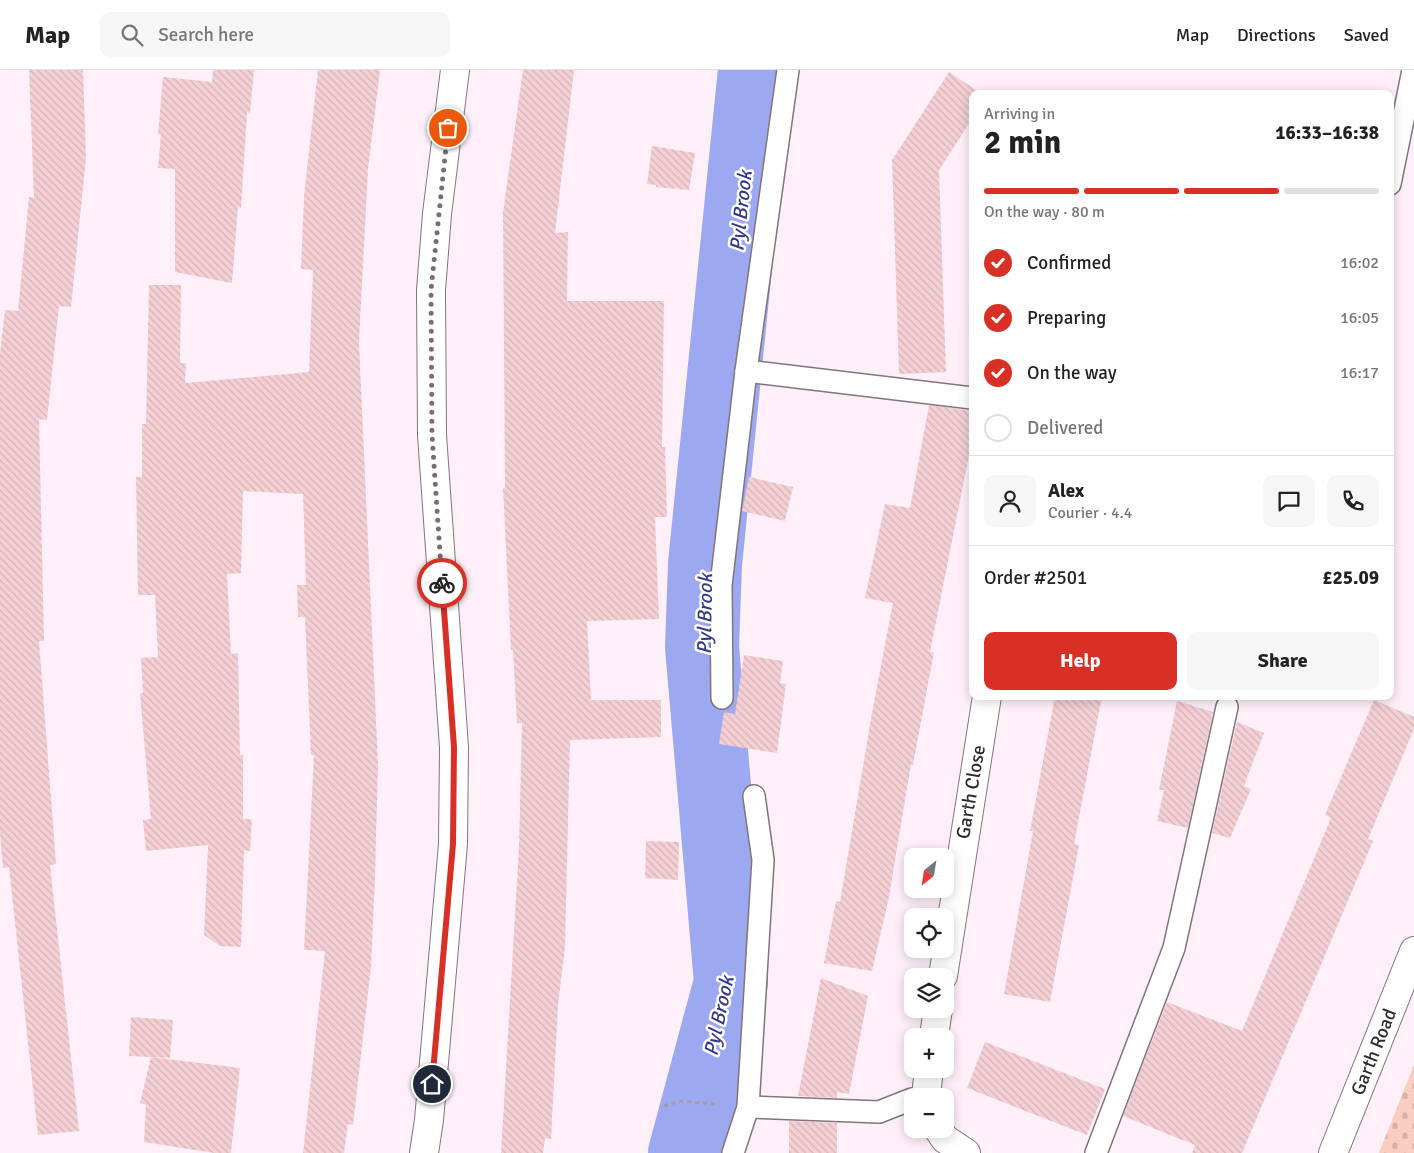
<!DOCTYPE html>
<html lang="en">
<head>
<meta charset="utf-8">
<style>
	body { margin:0; font-family:Signika,sans-serif; background:#f6f6f6; color:#222; height:100vh; display:flex; flex-direction:column; font-size:19px; white-space:nowrap }
	* { box-sizing:border-box; margin:0 }
	p { font-size:16px; color:#767676 }
	.icon { flex:none; width:28px; height:28px; fill:none; stroke:currentColor; stroke-width:2; stroke-linecap:round; stroke-linejoin:round }
	.map { position:relative; flex:1; overflow:hidden }
	.sheet { position:absolute; left:969px; top:20px; width:425px; height:610px; display:flex; flex-direction:column; background:#fff; border-radius:10px; box-shadow:0 2px 12px #0003 }
	.sheet>* { flex:none }
	.needle { width:32px; rotate:210deg }
	.buttons { position:absolute; left:904px; top:778px; display:grid; gap:10px }
	.buttons a { display:grid; place-items:center; width:50px; height:50px; border-radius:10px; background:#fff; box-shadow:0 2px 12px #0003; font-size:25px }
	.pin { position:absolute; display:grid; place-items:center; width:42px; height:42px; color:#fff; margin:-21px; border:2px solid #fff; border-radius:50%; box-shadow:0 1px 5px #0007 }
	.courier { position:absolute; display:grid; place-items:center; width:50px; height:50px; margin:-25px; border:4px solid #d93025; border-radius:50%; background:#fff; color:#222; box-shadow:0 1px 6px #0007 }
	.headline em { font-style:normal; font-weight:700 }
	.headline div { display:flex; flex-direction:column-reverse }
	.headline { display:flex; align-items:center; justify-content:space-between; height:85px; padding:0 15px }
	h1 { font-size:32px; font-weight:700; line-height:38px }
	.bar { display:grid; grid-template-columns:repeat(4,1fr); gap:8px 5px; align-content:center; height:60px; padding:0 15px }
	.bar i { height:6px; border-radius:4px; background:#e0e0e0 }
	.bar .active { background:#d93025 }
	.bar p { grid-column:span 4 }
	.line { display:flex; align-items:center; gap:12px; padding:0 15px; border-top:1px solid #e0e0e0 }
	.line div { flex:1 }
	.round { display:grid; place-items:center; flex:none; width:52px; height:52px; border-radius:10px; background:#f6f6f6 }
	ol { padding:0 15px; list-style:none }
	li { display:flex; align-items:center; gap:15px; height:55px }
	li p { margin-inline-start:auto }
	li .icon { padding:5px; border-radius:50%; background:#d93025; color:#fff; stroke-width:4 }
	li:last-child { color:#767676 }
	li i { width:28px; height:28px; border:2px solid #e0e0e0; border-radius:50% }
	.button { display:flex; gap:10px; margin-top:auto; padding:10px 15px }
	.button a { flex:1; height:58px; border-radius:10px; background:#d93025; color:#fff; font-size:20px; font-weight:700; line-height:58px; text-align:center }
	.button a+a { background:#f6f6f6; color:#222 }
	header { display:flex; align-items:center; gap:30px; box-sizing:border-box; height:70px; padding:0 25px; background:#fff; border-bottom:1px solid #e0e0e0 }
	header strong { font-size:24px }
	nav { display:flex; gap:28px; margin-inline-start:auto; font-size:18px }
	.search { width:350px; height:45px; background:#f6f6f6; display:flex; align-items:center; gap:12px; box-sizing:border-box; padding:0 18px; border-radius:10px; color:#767676; font-size:19px }
	.map>svg:first-child { display:block }
	.cemetery { fill:url(#cemetery-stones) }
	.lines { fill:none; stroke-linecap:round; stroke-linejoin:round }
	.river { stroke:#9ca8f0; stroke-width:74 }
	.building { fill:url(#building-back-hatch) }
	.lane-casing { stroke:#82747d; stroke-width:24 }
	.street-casing { stroke:#82747d; stroke-width:30 }
	.secondary-casing { stroke:#82747d; stroke-width:30 }
	.path { stroke:#a59aa1; stroke-width:3; stroke-dasharray:4 4; stroke-linecap:butt }
	.lane { stroke:#fff; stroke-width:21 }
	.street { stroke:#fff; stroke-width:28 }
	.secondary { stroke:#fff; stroke-width:28 }
	.done { stroke:#776e74; stroke-width:5; stroke-dasharray:0 9 }
	.route { stroke:#d93025; stroke-width:6 }
	.labels { text-anchor:middle; dominant-baseline:central; stroke-width:5; stroke-linejoin:round; paint-order:stroke }
	.street-label { font-size:19px; fill:#2f292d; stroke:#fff }
	.water-label { font-size:20px; font-style:italic; fill:#343789; stroke:#fff }
</style>
</head>
<body>
<header>
<strong>Map</strong>
<div class="search"><svg class="icon" aria-label="search" viewBox="0 0 24 24"><circle cx="10" cy="10" r="6"/><path d="M15 15l6 6"/></svg>Search here</div>
<nav><a>Map</a><a>Directions</a><a>Saved</a></nav>
</header>
<div class="map">
<svg width="1414" height="1083" viewBox="0 0 1414 1083">
	<defs>
		<pattern id="cemetery-stones" width="16" height="16" patternUnits="userSpaceOnUse" patternTransform="scale(1.25)"><rect width="16" height="16" fill="#f9cec0"/><path d="M2 7V4a2 2 0 0 1 4 0v3zM10 15v-3a2 2 0 0 1 4 0v3z" fill="#d6b1a5"/></pattern>
		<pattern id="building-back-hatch" width="6" height="6" patternUnits="userSpaceOnUse" patternTransform="scale(1.25)"><rect width="6" height="6" fill="#f4d0d5"/><path d="M-1 5l2 2M0 0l6 6M5-1l2 2" fill="none" stroke="#d2b3b7"/></pattern>
	</defs>
	<rect width="100%" height="100%" fill="#feeff9"/>
	<path class="cemetery" d="M1414 995V1083H1379Z"/>
	<g class="lines">
		<path class="river" d="M685 1083 731 912 702 577 705 494 755 0"/>
	</g>
	<g class="building">
		<path d="M29 0H83L86 87 71 237 59 236 47 350 39 349 44 571H39L56 794 50 795 79 1061 38 1065 9 797 3 798 0 763V284L5 240 18 241 29 127 34 128Z"/>
		<path d="M213 0H254L250 43 247 42 241 138 238 137 232 213 175 202V99L158 98 161 64H158L163 7 212 12Z"/>
		<path d="M318 0H380L368 99 359 272 378 694 375 807 371 897 353 1055 348 1054 344 1083H303L325 881 304 880 314 685H311L305 547H298L297 515H306L303 424 243 421 241 503 227 504 231 584 238 583 240 685H243V749H252L250 781 244 780 241 877 220 876 204 865 208 775 146 781 143 750 151 749 140 624 143 623 141 588 158 587 155 525H138L136 407H142V354H146L149 215H181L180 293H186L185 313 309 302 313 200 301 199 304 126Z"/>
		<path d="M523 0H574L555 163 568 162 567 231H664L662 377H665L667 447H655L659 549 587 551 591 630H661V667L570 670 565 877 558 935 551 1069 545 1068 543 1083H501L519 777 522 653H517L513 580H511L503 418H505L503 142Z"/>
		<path d="M949 2 982 24H972V49L939 100 946 302 899 304 892 90Z"/>
		<path d="M652 76 695 83 689 120 656 117V115L647 114Z"/>
		<path d="M929 335 972 341V370L930 582H934L913 695 911 694 889 827 872 901 824 893 836 831 840 832 872 643 893 533 865 528 885 434 910 438Z"/>
		<path d="M749 407 793 417 785 451 742 441Z"/>
		<path d="M744 585 783 591 780 613 786 614 777 683 719 674 724 642 735 644Z"/>
		<path d="M1055 626H1102L1074 774 1079 775 1050 932 1004 924 1033 761H1030Z"/>
		<path d="M1374 630 1414 647V659L1368 769 1373 771 1242 1083H1192L1195 1075 1123 1046 1167 932 1242 961 1331 748 1325 745Z"/>
		<path d="M1177 631 1213 642 1188 758 1157 751 1164 720H1159Z"/>
		<path d="M1237 652 1264 663 1244 716 1251 719 1230 768 1212 763Z"/>
		<path d="M646 771 679 772 678 810 645 808Z"/>
		<path d="M821 908 868 926 849 1024 837 1022V1028L798 1026Z"/>
		<path d="M131 947 173 950 170 988 129 986Z"/>
		<path d="M985 972 1105 1019 1087 1065 967 1018Z"/>
		<path d="M151 987 240 998 231 1083H214L144 1072 146 1035 140 1033Z"/>
		<path d="M789 1051 837 1053V1083H789Z"/>
	</g>
	<g class="lines">
		<defs>
			<g id="lane">
				<path d="M1390 114 1413 0"/>
				<path d="M746 301 972 328"/>
				<path d="M722 628 721 515 746 301 788 0"/>
				<path d="M748 1037 879 1042 912 1029"/>
				<path d="M733 1083 748 1037 763 790 754 726"/>
				<path d="M1096 1083 1174 878 1227 637"/>
			</g>
			<g id="street">
				<path d="M943 906 987 626"/>
				<path d="M934 966 938 939"/>
				<path d="M926 1026 929 999"/>
				<path d="M938 1059 945 1069 966 1083"/>
				<path d="M424 1083 429 1050 453 774 454 677 432 365 431 220 437 144 455 0"/>
			</g>
			<path id="secondary" d="M1333 1083 1414 881"/>
		</defs>
		<use href="#lane" class="lane-casing"/>
		<use href="#street" class="street-casing"/>
		<use href="#secondary" class="secondary-casing"/>
		<path class="path" d="M664 1036 679 1031 715 1034"/>
		<use href="#lane" class="lane"/>
		<use href="#street" class="street"/>
		<use href="#secondary" class="secondary"/>
	</g>
	<g class="lines">
		<path class="done" d="M442 513 432 365 431 220 448 58"/>
		<path class="route" d="M432 1014 453 774 454 677 442 513"/>
	</g>
	<g class="labels">
		<g class="street-label">
			<text transform="translate(971 722) rotate(-80)">Garth Close</text>
			<text transform="translate(1374 982) rotate(-68)">Garth Road</text>
		</g>
		<g class="water-label">
			<text transform="translate(741 141) rotate(-84)">Pyl Brook</text>
			<text transform="translate(705 544) rotate(-89)">Pyl Brook</text>
			<text transform="translate(719 946) rotate(-78)">Pyl Brook</text>
		</g>
	</g>
</svg>
<div class="buttons">
<a><svg class="needle" viewBox="-14 -14 28 28"><path d="M0-13l5 13h-10z" fill="#e53935"/><path d="M0 13l5-13h-10z" fill="#767676"/></svg></a>
<a><svg class="icon" aria-label="locate" viewBox="0 0 24 24"><circle cx="12" cy="12" r="6"/><path d="M12 2v4M12 18v4M2 12h4M18 12h4"/></svg></a>
<a><svg class="icon" aria-label="layers" viewBox="0 0 24 24"><path d="M12 4l9 5-9 5-9-5zM3 14l9 5 9-5"/></svg></a>
<a>+</a>
<a>−</a>
</div>
<div class="pin" style="left:448px;top:58px;background:#ea580c"><svg class="icon" aria-label="bag" viewBox="0 0 24 24"><path d="M5 8h14l-1 12H6zM9 8a3 3 0 0 1 6 0"/></svg></div>
<div class="pin" style="left:432px;top:1014px;background:#1f2937"><svg class="icon" aria-label="home" viewBox="0 0 24 24"><path d="M3 11l9-7 9 7M6 9v11h12V9"/></svg></div>
<div class="courier" style="left:442px;top:513px"><svg class="icon" aria-label="bike" viewBox="0 0 24 24"><circle cx="6" cy="16" r="4"/><circle cx="18" cy="16" r="4"/><path d="M6 16l4-8h5l3 8M10 8l3 8H6M13 5h3"/></svg></div>
<section class="sheet">
<div class="headline"><div><h1>2 min</h1><p>Arriving in</p></div><em>16:33–16:38</em></div>
<div class="bar"><i class="active"></i><i class="active"></i><i class="active"></i><i></i><p>On the way · 80 m</p></div>
<ol>
<li><svg class="icon" aria-label="check" viewBox="0 0 24 24"><path d="M5 12l5 5 9-10"/></svg>Confirmed<p>16:02</p></li>
<li><svg class="icon" aria-label="check" viewBox="0 0 24 24"><path d="M5 12l5 5 9-10"/></svg>Preparing<p>16:05</p></li>
<li><svg class="icon" aria-label="check" viewBox="0 0 24 24"><path d="M5 12l5 5 9-10"/></svg>On the way<p>16:17</p></li>
<li><i></i>Delivered</li>
</ol>
<div class="line" style="height:90px"><a class="round"><svg class="icon" aria-label="person" viewBox="0 0 24 24"><circle cx="12" cy="8" r="4"/><path d="M4 21q1-7 8-7t8 7"/></svg></a><div><b>Alex</b><p>Courier · 4.4</p></div><a class="round"><svg class="icon" aria-label="chat" viewBox="0 0 24 24"><path d="M4 5h16v11H9l-5 4z"/></svg></a><a class="round"><svg class="icon" aria-label="phone" viewBox="0 0 24 24"><path d="M5 4h4l2 5-3 2q2 4 5 5l2-3 5 2v4C11 20 4 13 5 4z"/></svg></a></div>
<div class="line" style="height:65px"><div>Order #2501</div><b>£25.09</b></div>
<div class="button"><a>Help</a><a>Share</a></div>
</section>
</div>
</body>
</html>
